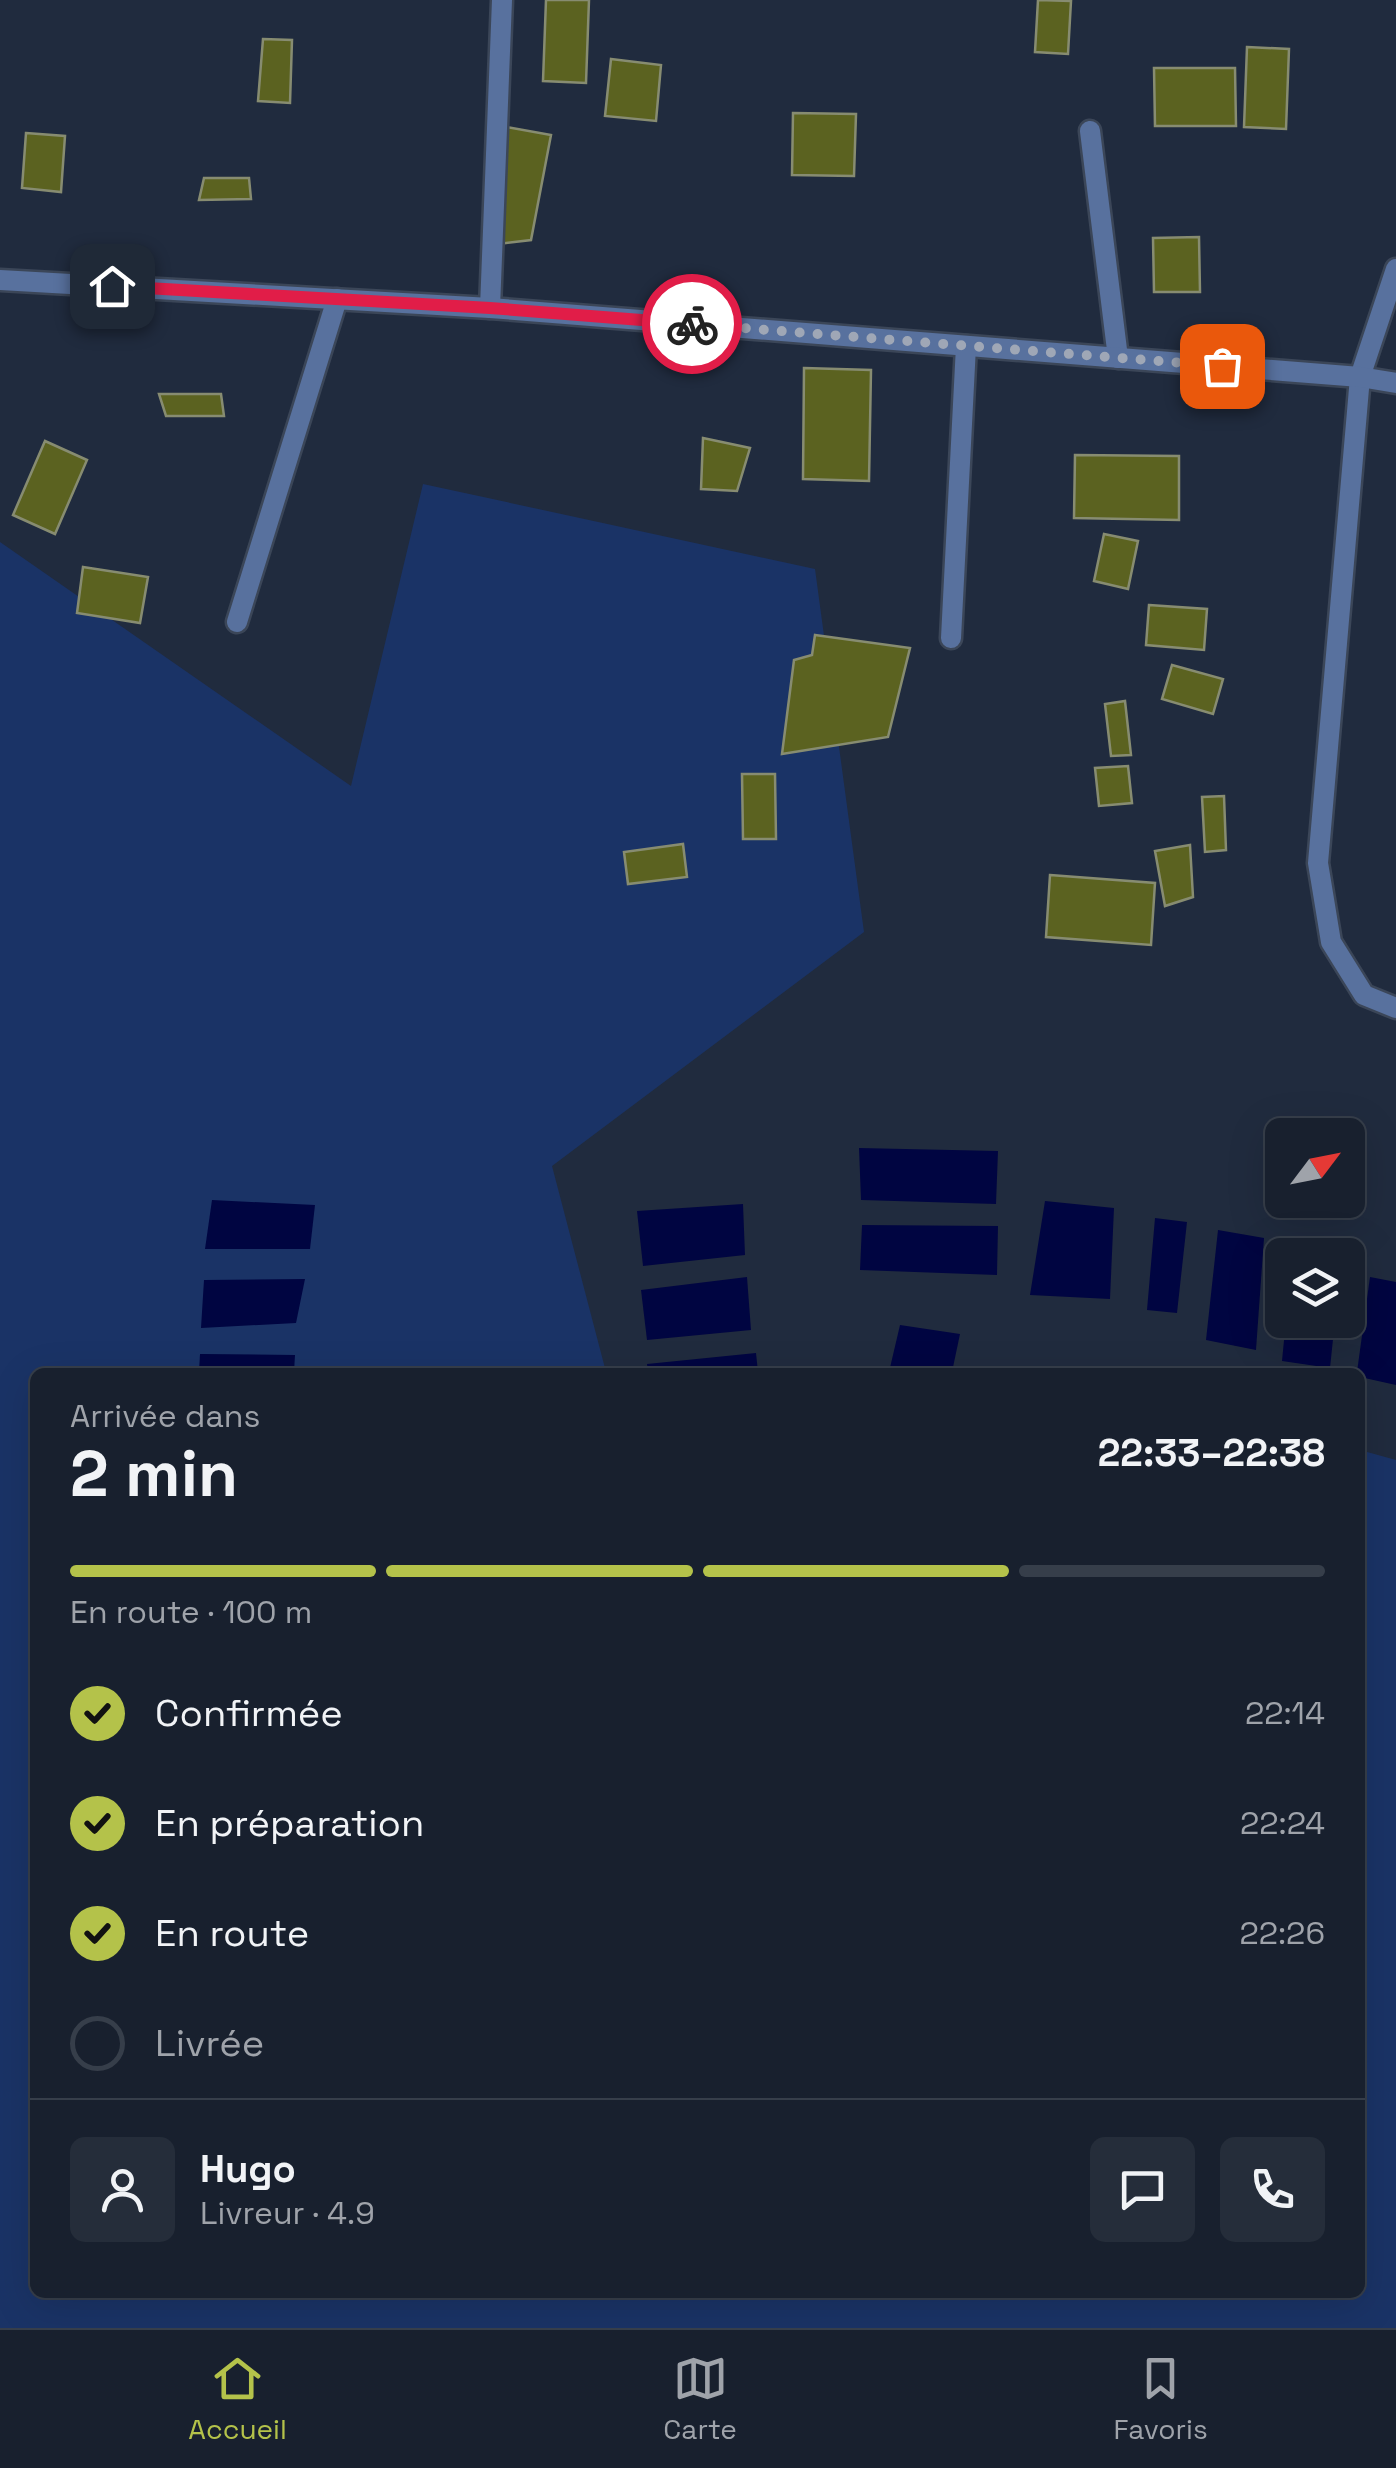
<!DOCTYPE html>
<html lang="fr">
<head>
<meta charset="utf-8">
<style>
	body { margin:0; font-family:"Space Grotesk",sans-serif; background:#252d3a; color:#f1f3f6; height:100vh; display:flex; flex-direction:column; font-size:38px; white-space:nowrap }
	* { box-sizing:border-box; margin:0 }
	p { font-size:32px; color:#9fa3aa }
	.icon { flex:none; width:55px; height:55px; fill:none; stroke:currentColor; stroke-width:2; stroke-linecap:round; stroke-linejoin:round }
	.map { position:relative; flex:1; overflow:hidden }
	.panel { position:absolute; left:30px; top:1368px; width:1335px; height:930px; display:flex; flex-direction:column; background:#18202e; border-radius:15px; box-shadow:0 10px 40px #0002,0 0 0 2px #363e4a }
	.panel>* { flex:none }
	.needle { width:65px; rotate:58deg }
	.tools { position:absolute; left:1265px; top:1118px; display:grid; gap:20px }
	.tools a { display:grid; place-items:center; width:100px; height:100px; border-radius:15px; background:#18202e; box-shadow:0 10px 40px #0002,0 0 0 2px #363e4a; font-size:50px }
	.pin { position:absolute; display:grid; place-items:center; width:85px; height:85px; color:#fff; margin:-42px; border-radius:20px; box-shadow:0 5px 15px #0006 }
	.courier { position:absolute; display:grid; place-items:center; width:100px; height:100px; margin:-50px; border:8px solid #e11d48; border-radius:50%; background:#fff; color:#222; box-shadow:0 2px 12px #0007 }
	.summary em { font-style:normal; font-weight:700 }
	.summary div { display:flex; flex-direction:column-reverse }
	.summary { display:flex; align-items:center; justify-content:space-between; height:170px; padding:0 40px }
	h1 { font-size:65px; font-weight:700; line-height:75px }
	.bar { display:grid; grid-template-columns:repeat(4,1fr); gap:15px 10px; align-content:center; height:120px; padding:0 40px }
	.bar i { height:12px; border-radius:8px; background:#363e4a }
	.bar .active { background:#b4c24a }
	.bar p { grid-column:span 4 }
	.line { display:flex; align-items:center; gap:25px; padding:0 40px; border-top:2px solid #363e4a }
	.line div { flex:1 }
	.round { display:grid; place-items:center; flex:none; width:105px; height:105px; border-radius:15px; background:#252d3a }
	ol { padding:0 40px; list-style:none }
	li { display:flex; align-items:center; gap:30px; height:110px }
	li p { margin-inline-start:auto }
	li .icon { padding:10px; border-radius:50%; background:#b4c24a; color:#111; stroke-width:4 }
	li:last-child { color:#9fa3aa }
	li i { width:55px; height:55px; border:5px solid #363e4a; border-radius:50% }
	.menu { display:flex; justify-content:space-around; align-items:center; height:140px; border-top:2px solid #363e4a; background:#18202e; font-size:28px; color:#9fa3aa }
	.menu a { display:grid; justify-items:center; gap:5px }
	.menu .active { color:#b4c24a }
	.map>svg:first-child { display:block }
	.green { fill:#1a3366 }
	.water { fill:#000541 }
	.building { fill:#5b6220; stroke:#878c71; stroke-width:2.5 }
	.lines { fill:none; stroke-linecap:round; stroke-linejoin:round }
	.minor-casing { stroke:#3b4658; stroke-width:25 }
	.minor { stroke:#58719e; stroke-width:20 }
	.done { stroke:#9fa7b6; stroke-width:10; stroke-dasharray:0 18 }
	.route { stroke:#e11d48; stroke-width:12 }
</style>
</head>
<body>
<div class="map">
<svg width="1396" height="2328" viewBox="0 0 1396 2328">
	<rect width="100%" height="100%" fill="#202b3e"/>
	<path class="green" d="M423 484 815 569 864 932 552 1166 606 1372H35V2292H1360V1450L1396 1460V2328H0V542L351 786Z"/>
	<g class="water">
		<path d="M859 1148 998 1151 996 1204 861 1200Z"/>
		<path d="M212 1200 315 1205 310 1249H205Z"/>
		<path d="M1045 1201 1114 1208 1110 1299 1030 1295Z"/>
		<path d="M743 1204 745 1255 643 1266 637 1211Z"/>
		<path d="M1155 1218 1187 1222 1177 1313 1147 1310Z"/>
		<path d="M862 1225 998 1226 997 1275 860 1270Z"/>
		<path d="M1218 1230 1264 1238 1256 1350 1206 1340Z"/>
		<path d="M747 1277 751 1330 647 1340 641 1290Z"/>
		<path d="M1370 1277 1396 1282V1385L1360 1377 1357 1372Z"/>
		<path d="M305 1279 296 1323 201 1328 204 1280Z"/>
		<path d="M1286 1320H1335L1330 1368 1282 1361Z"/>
		<path d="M900 1325 960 1334 952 1372H889Z"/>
		<path d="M756 1353 758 1372H648L647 1364Z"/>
		<path d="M200 1354 295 1355 294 1372H199Z"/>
	</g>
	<g class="building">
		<path d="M546 0H589L586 83 543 81Z"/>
		<path d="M1038 0 1071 1 1068 54 1035 52Z"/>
		<path d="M263 39 292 40 290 103 258 101Z"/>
		<path d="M1247 47 1289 49 1286 129 1244 127Z"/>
		<path d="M611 59 661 65 656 121 605 116Z"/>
		<path d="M1154 68H1235L1236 126H1155Z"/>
		<path d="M793 113 856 114 854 176 792 175Z"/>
		<path d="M507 127 551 135 531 240 498 244Z"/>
		<path d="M26 133 65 136 61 192 22 188Z"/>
		<path d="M204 178H249L251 199 199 200Z"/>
		<path d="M1199 237 1200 292H1154L1153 238Z"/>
		<path d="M804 368 871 370 869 481 803 479Z"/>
		<path d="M159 394H221L224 416H166Z"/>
		<path d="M703 438 750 448 737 491 701 489Z"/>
		<path d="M45 441 87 460 55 534 13 515Z"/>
		<path d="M1075 455 1179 456V520L1074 518Z"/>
		<path d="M1104 534 1138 541 1128 589 1094 581Z"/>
		<path d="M83 567 148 577 140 623 77 613Z"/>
		<path d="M1149 605 1207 609 1204 650 1146 645Z"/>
		<path d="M815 635 910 648 888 737 782 754 794 660 812 655Z"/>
		<path d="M1172 665 1223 679 1213 714 1162 699Z"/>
		<path d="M1125 701 1131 755 1111 756 1105 704Z"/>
		<path d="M1128 766 1132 803 1099 806 1095 768Z"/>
		<path d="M742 774H775L776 839H743Z"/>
		<path d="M1224 796 1226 850 1205 852 1202 797Z"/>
		<path d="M683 844 687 877 628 884 624 852Z"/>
		<path d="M1190 845 1193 897 1165 906 1155 851Z"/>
		<path d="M1050 875 1155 883 1151 945 1046 937Z"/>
	</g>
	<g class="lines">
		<defs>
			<g id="minor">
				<path d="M1090 131 1118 358"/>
				<path d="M1396 269 1360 377 1318 863 1331 942 1364 995 1396 1008"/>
				<path d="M0 280 490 308 1360 377 1396 383"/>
				<path d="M490 308 502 0"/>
				<path d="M237 622 337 299"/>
				<path d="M951 638 966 346"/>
			</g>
		</defs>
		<use href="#minor" class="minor-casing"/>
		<use href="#minor" class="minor"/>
	</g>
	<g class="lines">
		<path class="done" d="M692 324 1222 366"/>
		<path class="route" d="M112 286 490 308 692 324"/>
	</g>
</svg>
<div class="tools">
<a><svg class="needle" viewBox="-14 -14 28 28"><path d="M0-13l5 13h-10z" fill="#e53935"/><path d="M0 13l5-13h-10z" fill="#9fa3aa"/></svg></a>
<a><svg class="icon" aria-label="layers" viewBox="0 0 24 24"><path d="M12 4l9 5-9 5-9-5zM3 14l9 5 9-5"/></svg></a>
</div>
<div class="pin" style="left:1222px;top:366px;background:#ea580c"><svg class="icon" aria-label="bag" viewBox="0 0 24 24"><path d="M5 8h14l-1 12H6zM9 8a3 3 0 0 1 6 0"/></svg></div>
<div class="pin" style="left:112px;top:286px;background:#1f2937"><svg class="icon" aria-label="home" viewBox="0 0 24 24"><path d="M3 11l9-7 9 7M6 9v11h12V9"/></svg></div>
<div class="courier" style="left:692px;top:324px"><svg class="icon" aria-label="bike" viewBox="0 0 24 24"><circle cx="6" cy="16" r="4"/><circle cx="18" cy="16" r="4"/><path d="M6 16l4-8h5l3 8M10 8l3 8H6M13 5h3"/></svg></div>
<section class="panel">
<div class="summary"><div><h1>2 min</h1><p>Arrivée dans</p></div><em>22:33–22:38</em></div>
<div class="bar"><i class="active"></i><i class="active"></i><i class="active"></i><i></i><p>En route · 100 m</p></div>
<ol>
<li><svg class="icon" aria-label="check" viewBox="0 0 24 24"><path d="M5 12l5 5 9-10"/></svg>Confirmée<p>22:14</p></li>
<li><svg class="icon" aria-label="check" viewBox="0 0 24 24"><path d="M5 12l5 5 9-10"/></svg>En préparation<p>22:24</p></li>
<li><svg class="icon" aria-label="check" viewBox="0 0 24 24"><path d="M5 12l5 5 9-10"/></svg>En route<p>22:26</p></li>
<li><i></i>Livrée</li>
</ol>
<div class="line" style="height:180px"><a class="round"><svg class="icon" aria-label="person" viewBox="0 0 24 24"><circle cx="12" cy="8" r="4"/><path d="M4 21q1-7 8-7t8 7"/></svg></a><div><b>Hugo</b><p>Livreur · 4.9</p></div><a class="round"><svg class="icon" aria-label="chat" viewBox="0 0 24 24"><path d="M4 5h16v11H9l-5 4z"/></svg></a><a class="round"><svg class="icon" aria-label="phone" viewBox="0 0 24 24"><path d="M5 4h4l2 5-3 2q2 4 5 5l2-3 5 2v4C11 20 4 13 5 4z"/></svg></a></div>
</section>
</div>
<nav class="menu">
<a class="active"><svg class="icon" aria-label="home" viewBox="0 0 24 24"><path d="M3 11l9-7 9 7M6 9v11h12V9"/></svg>Accueil</a>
<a><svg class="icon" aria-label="map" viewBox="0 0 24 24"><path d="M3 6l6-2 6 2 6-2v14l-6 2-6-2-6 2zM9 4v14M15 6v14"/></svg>Carte</a>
<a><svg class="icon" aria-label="saved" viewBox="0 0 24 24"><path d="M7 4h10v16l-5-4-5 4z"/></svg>Favoris</a>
</nav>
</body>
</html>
